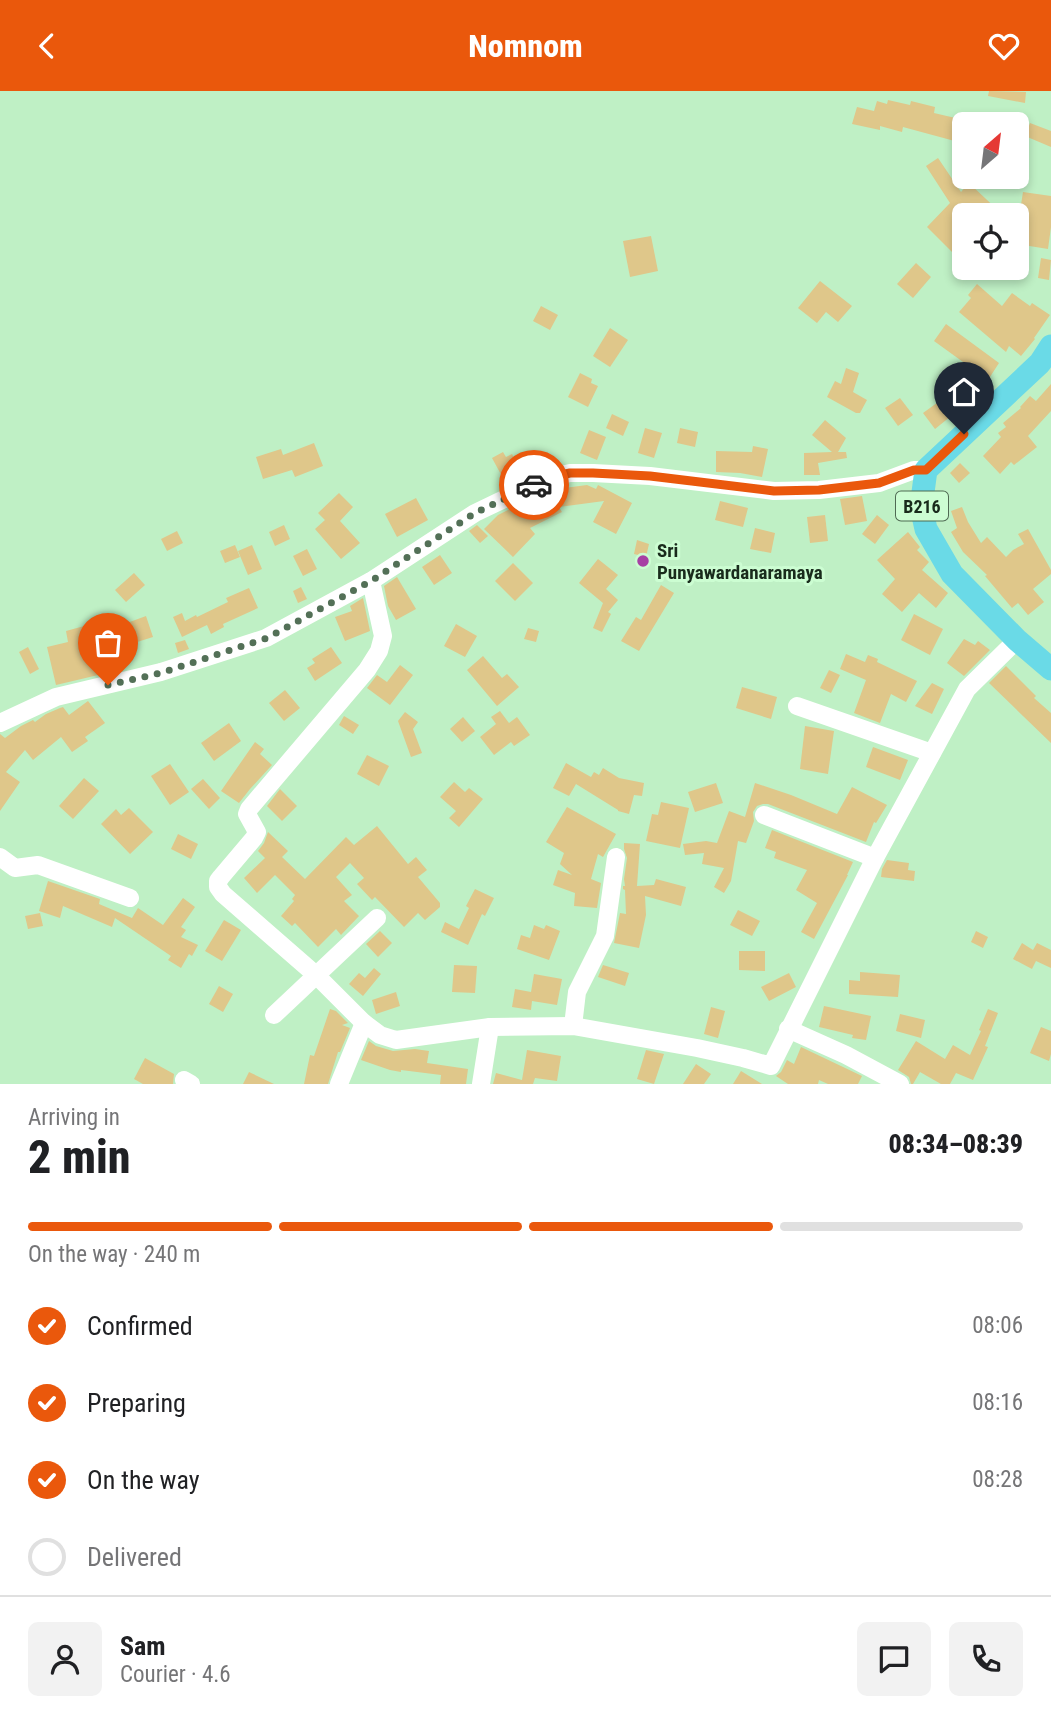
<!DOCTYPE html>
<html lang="en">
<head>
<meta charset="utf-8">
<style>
	body { margin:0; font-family:"Roboto Condensed",sans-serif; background:#f2f2f2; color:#202124; height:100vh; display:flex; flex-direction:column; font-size:26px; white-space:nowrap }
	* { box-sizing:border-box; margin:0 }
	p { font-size:23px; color:#757577 }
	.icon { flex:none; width:38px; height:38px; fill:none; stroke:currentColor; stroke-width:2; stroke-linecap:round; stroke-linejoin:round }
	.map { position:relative; height:993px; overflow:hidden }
	.sheet { display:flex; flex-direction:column; background:#fff; flex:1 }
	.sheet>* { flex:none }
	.needle { width:46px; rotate:28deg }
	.tools { position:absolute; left:952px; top:21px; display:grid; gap:14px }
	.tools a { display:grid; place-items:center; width:77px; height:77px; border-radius:10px; background:#fff; box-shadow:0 4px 10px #0003; font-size:35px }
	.pin { position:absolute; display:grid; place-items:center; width:60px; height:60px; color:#fff; margin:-72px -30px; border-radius:50% 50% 50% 0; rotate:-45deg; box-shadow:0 0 7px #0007 }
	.pin .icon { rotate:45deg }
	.courier { position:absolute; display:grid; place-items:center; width:70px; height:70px; margin:-35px; border:5px solid #ea580c; border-radius:50%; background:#fff; color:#222; box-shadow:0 2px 9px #0007 }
	.head em { font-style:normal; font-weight:800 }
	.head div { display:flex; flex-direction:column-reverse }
	.head { display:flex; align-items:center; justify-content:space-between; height:119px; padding:0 28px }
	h1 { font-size:46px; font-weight:800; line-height:52px }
	.bar { display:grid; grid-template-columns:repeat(4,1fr); gap:10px 7px; align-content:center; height:84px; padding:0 28px }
	.bar i { height:9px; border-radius:5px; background:#e0e0e0 }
	.bar .current { background:#ea580c }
	.bar p { grid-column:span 4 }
	.line { display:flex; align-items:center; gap:18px; padding:0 28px; border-top:2px solid #e0e0e0 }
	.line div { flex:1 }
	.round { display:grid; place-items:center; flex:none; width:74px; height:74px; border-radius:10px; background:#f2f2f2 }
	ol { padding:0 28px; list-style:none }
	li { display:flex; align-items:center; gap:21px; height:77px }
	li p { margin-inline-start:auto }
	li .icon { padding:7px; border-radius:50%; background:#ea580c; color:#fff; stroke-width:4 }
	li:last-child { color:#757577 }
	li i { width:38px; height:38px; border:4px solid #e0e0e0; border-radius:50% }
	header { display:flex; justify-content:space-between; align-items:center; height:91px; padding:0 28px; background:#ea580c; color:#fff; font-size:32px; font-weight:800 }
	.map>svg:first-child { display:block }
	.building { fill:#dfc78a }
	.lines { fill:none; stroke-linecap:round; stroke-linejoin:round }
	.minor { stroke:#fff; stroke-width:18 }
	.major { stroke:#6adae7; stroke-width:23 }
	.done { stroke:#537057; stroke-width:7; stroke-dasharray:0 12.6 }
	.route { stroke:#ea580c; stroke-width:9 }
	.poi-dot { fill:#a740a4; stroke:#ccfdd2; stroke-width:2.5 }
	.labels { text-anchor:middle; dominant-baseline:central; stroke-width:6; stroke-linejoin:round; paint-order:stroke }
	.shield { fill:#ccfdd2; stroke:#4f6a53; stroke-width:2 }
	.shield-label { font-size:18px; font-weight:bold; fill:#192b1c }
	.poi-label { font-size:19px; font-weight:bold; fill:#192b1c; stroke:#ccfdd2; text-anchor:start }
</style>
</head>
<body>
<header><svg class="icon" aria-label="back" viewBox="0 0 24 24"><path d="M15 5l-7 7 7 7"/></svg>Nomnom<svg class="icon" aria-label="heart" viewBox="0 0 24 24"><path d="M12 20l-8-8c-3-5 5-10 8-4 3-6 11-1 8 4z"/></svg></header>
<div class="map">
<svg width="1051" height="993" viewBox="0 0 1051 993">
	<rect width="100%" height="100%" fill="#bff0c5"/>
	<g class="building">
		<path d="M989 0 1026 1 1025 12 988 5Z"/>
		<path d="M888 9 910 14 911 10 935 16 934 22 964 29V42L962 52 903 36 902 41 880 35V39L852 33 857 16 874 20 877 10 887 13Z"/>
		<path d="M1030 32 1051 40V56L1025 45Z"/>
		<path d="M938 67 961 101 969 92 1003 124H964V159L957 166 927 136 950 112 926 75Z"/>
		<path d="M1023 101 1051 105V136L1048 158 1017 153V139Z"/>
		<path d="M651 145 658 180 630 186 623 150Z"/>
		<path d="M1041 167 1051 169 1049 189 1038 187Z"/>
		<path d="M916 172 931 186 913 207 897 193Z"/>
		<path d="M820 190 852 215 838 231 826 221 817 232 798 217Z"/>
		<path d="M977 193 1002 215 1012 202 1030 215 1032 212 1050 224 1034 247 1035 248 1021 265 1009 255 1006 261 959 221 971 207 968 204Z"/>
		<path d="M541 215 558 224 550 239 533 230Z"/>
		<path d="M946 233 999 272 986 292 980 288 965 318 961 317 935 338 923 322 948 304 937 299 941 289 956 298 970 276 934 250Z"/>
		<path d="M610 237 628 249 610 276 593 265Z"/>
		<path d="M846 277 859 282 853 301 867 309 860 322H856L827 306 835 290 841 293Z"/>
		<path d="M580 282 592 288 591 292 598 295 588 316 568 306Z"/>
		<path d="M1051 293V320L1028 345 1037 356 1014 374 1011 371 1000 383 983 365 1001 346 998 342 1006 336 1003 332 1021 317 1020 316 1030 305 1036 310Z"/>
		<path d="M900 307 913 324 898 335 885 317Z"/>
		<path d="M612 323 629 331 623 345 606 337Z"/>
		<path d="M825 329 846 347 838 361H846L847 367 818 372 820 384H804V362L832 361 812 344Z"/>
		<path d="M645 337 662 342 654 367 638 362Z"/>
		<path d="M680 337 698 341 695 356 677 352Z"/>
		<path d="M589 339 606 346 597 369 580 362Z"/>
		<path d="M314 352 323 375 295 386 292 379 263 388 256 366 281 358 283 364Z"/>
		<path d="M753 355 768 358 762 386 740 382 716 381V360L752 361Z"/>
		<path d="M503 361 506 366 512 363 515 369 522 366 528 376 504 389 492 367Z"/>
		<path d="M960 372 970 382 959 392 950 382Z"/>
		<path d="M587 394 596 398 598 394 632 412 616 443 593 431 604 410 559 416 562 421 530 437 535 443 513 466 484 438 498 424 549 399Z"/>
		<path d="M339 402 353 416 340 430 360 452 341 468 315 438 325 429 318 422Z"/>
		<path d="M862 405 867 430 845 434 840 408Z"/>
		<path d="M416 407 428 429 397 446 385 423Z"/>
		<path d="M720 410 748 417 743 436 715 429Z"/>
		<path d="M962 416 968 431 981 452 987 446 1006 466 1013 459 1024 453 1018 443 1028 438 1051 479V483L1033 498 1044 511 1028 524 1018 512 1012 517 985 485 987 484 963 461 951 441 957 437 951 420Z"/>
		<path d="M825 424 828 450 810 452 807 426Z"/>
		<path d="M877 424 889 434 875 453 862 443Z"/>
		<path d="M284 434 290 448 275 455 269 441Z"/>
		<path d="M477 434 488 445 480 452 469 440Z"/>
		<path d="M755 437 775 442 771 462 750 458Z"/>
		<path d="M177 440 183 452 167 460 161 448Z"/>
		<path d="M908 441 920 456 917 459 929 471 922 479 948 502 936 517 919 502 902 521 882 503 895 488 877 469Z"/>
		<path d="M637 449 649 453 646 466 634 463Z"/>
		<path d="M235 454 240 466 225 472 220 460Z"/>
		<path d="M252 454 262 478 248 484 238 460Z"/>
		<path d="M307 458 317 478 303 485 293 465Z"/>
		<path d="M440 464 452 482 434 494 422 476Z"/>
		<path d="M598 468 618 484 606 498 618 509 608 521 611 523 602 541 593 537 603 512 579 492Z"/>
		<path d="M513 472 533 492 515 510 495 490Z"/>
		<path d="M134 482 145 494 126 511 115 499Z"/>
		<path d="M397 486 416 518 396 529 388 515 384 495Z"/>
		<path d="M661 494 674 502 639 560 621 550 636 526 641 529Z"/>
		<path d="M301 496 307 508 298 512 293 500Z"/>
		<path d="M249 497 258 517 223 533 224 536 211 543 207 534 182 546 173 526 182 522 185 530 196 524 197 526 228 511 226 507Z"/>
		<path d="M363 507 370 540 345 550 335 526 352 520 350 515Z"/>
		<path d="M914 523 943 538 930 564 901 549Z"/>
		<path d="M146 525 153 546 134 552 127 532Z"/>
		<path d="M106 529 88 545 104 540 115 580 56 594 47 556 68 551 66 540Z"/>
		<path d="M456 533 477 545 465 566 444 555Z"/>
		<path d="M528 537 539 540 536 551 524 548Z"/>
		<path d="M964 548 975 554 978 550 990 559 964 585 947 572Z"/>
		<path d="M185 549 189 558 178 562 175 552Z"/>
		<path d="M28 556 39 578 30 583 19 561Z"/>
		<path d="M331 556 342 572 315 590 307 577 315 572 312 568Z"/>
		<path d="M846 563 865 571 868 564 878 568 877 571 917 590 906 611 891 603 880 632 854 622 866 589 840 578Z"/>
		<path d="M483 565 502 587 507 583 519 596 497 615 467 579Z"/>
		<path d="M400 574 413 584 390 614 367 597 377 584 387 591Z"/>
		<path d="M1006 575 1036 605 1034 607 1051 622V652L989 592Z"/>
		<path d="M829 579 840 584 831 602 820 597Z"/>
		<path d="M932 592 944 598 932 623 915 615Z"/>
		<path d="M742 596 777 606 771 628 736 617Z"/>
		<path d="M285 599 300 617 284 630 269 612Z"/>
		<path d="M88 610 105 632 85 646 88 650 72 661 61 646 33 669 25 659 6 681 20 691 0 720V643L5 647 21 635 33 629 35 631 46 623 60 617 63 616 69 624Z"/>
		<path d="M500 620 509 632 517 626 530 644 514 655 511 651 494 664 480 646 496 633 491 626Z"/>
		<path d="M405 621 418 631 413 638 422 662 411 666 398 630Z"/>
		<path d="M344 625 359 634 353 643 339 634Z"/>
		<path d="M463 626 475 640 462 651 450 638Z"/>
		<path d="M229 632 241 650 214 670 201 652Z"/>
		<path d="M805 635 834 640 828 683 800 678Z"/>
		<path d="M255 651 264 658 260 663 272 674 250 698 239 712 221 700Z"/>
		<path d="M873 656 908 669 900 689 866 676Z"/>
		<path d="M367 664 389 675 379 695 357 683Z"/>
		<path d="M566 672 591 686 594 681 599 684 603 677 619 687 644 692 642 705 634 704 629 723 618 720V719L576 693 569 705 553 697Z"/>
		<path d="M170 673 189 701 170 714 151 685Z"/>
		<path d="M84 687 99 700 73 728 59 715Z"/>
		<path d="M203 688 220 707 209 718 191 698Z"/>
		<path d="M454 691 465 701 469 697 483 708 459 736 449 727 456 720 440 706Z"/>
		<path d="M716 692 723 712 695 721 688 701Z"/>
		<path d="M755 692 791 704 837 723 852 696 887 714 876 732 874 731 866 751 768 713H763L757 715 753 721 754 730 746 752 738 750 731 790 724 802 714 796 724 777 702 773 704 762 685 764 683 753 706 750 717 752 729 720 745 726Z"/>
		<path d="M280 698 297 715 282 730 267 715Z"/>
		<path d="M661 711 689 717 680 757 646 750 652 723 658 724Z"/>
		<path d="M567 716 616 743 603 766 598 763 591 788 601 792 597 817 574 815 575 802 553 794 558 779 572 784 560 773 564 762 546 751Z"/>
		<path d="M129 717 153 741 130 763 101 733 116 718 121 724Z"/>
		<path d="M377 735 408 773 416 766 427 779 418 786 440 812V816L425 829 418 822 404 836 375 806 372 809 357 793 364 787 350 772 336 786 352 804 344 810 359 825 341 844 336 838 318 856 295 832 292 835 281 825 294 810 292 808 295 804 275 784 257 802 244 787 265 767 258 760 264 752 268 741 288 760 282 766 305 788 346 746 354 754Z"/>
		<path d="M772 739 853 771 847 784H848L814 848 801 841 817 812 796 799 807 779 774 767 776 761 765 757Z"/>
		<path d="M178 743 198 753 191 768 171 758Z"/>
		<path d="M624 752 640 753 637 795 654 794 656 788 686 796 681 815 645 805 646 824 639 857 614 852 620 822 626 823 625 799 623 798V795H625L624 788 627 767 624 758Z"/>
		<path d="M887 769 909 772 908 779 915 780 914 790 881 786 882 778Z"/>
		<path d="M48 790 100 808 99 813 132 827 138 817 163 834 183 807 195 816 181 836 186 839 181 846 198 854 192 865 189 863 181 877 168 869 171 865 115 827 112 836 63 815 60 827 39 820Z"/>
		<path d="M475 798 494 807 485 825 482 823 468 854 441 841 445 831 459 838 469 817 466 815Z"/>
		<path d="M738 819 760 830 752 845 730 834Z"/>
		<path d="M40 822 43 835 28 838 25 825Z"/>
		<path d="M224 829 241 839 222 870 205 860Z"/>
		<path d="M534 834 544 838 546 834 560 840 549 869 517 858 521 844 530 847Z"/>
		<path d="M380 840 392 852 378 866 366 853Z"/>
		<path d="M976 840 988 846 983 857 971 851Z"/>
		<path d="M1022 852 1033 859 1037 852 1051 859V877L1036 870 1032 878 1013 868Z"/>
		<path d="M739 860H765V880L739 879Z"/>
		<path d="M454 874 477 875 475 902 452 901Z"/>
		<path d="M603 874 629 882 625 895 598 886Z"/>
		<path d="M374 877 381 883 363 905 349 893 359 882 365 887Z"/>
		<path d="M860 881 900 884 898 906 849 903V889L860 890Z"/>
		<path d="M789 882 796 896 769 910 761 896Z"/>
		<path d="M534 883 562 888 557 914 532 910 531 919 512 916 515 898 531 901Z"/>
		<path d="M219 895 233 903 223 921 209 913Z"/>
		<path d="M396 901 400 915 376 923 372 909Z"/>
		<path d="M824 915 871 925 866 949 852 947 853 944 819 936Z"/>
		<path d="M711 916 725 920 718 947 704 943Z"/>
		<path d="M330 918 336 920 348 932 342 934 350 937 340 961H338L328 993H304L310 964 314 965Z"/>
		<path d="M988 918 998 922 985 955 988 956 973 989 956 982 950 993H941L920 981 913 993H911L909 986 898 979 916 950 945 968 953 954 970 964 981 940 979 939Z"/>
		<path d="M900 923 925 929 921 947 896 940Z"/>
		<path d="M1041 936 1051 940V963L1049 970 1030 962Z"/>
		<path d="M369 950 376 955 393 960 415 958 429 960 427 972 468 978 466 993H440L441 984 401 979V981L390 979 361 969Z"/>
		<path d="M801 956 862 985 858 993H828L819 989 818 993H788L776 985 781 981 787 969 794 973Z"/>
		<path d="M527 959 561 965 557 990 535 987 533 993H493L496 982 522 989Z"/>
		<path d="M646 959 664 963 654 993 637 988Z"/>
		<path d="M145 967 174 983 173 993H143L134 988Z"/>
		<path d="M696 973 711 983 704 993H683Z"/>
		<path d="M741 980 762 993H733Z"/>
		<path d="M249 981 274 993H243Z"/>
	</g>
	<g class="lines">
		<g class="minor">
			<path d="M371 490 383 545 379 560 367 579 249 718 247 723 257 741 254 747 221 786 218 790V796L223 803 316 884 364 932 380 944 396 949 490 936 573 935 697 957 743 967 771 975 875 767 967 598 1017 549"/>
			<path d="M797 615 932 662"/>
			<path d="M0 632 56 606 161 581 266 547 371 490 475 422 548 387 570 382H593L650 385 774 400 819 399 879 392 914 379H926"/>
			<path d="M764 724 875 767"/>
			<path d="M0 766 15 777 38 774 130 807"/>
			<path d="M274 924 377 827"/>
			<path d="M573 935 577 901 605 845 616 766"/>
			<path d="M788 938 846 964 900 993"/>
			<path d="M184 989 191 993"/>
			<path d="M339 993 364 932"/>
			<path d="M481 993 490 936"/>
		</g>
		<path class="major" d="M1051 255 1040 272 926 379 921 416 926 438 952 483 1017 549 1051 578"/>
	</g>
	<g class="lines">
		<path class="done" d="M108 594 161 582 267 547 371 490 475 422 534 394"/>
		<path class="route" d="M534 394 548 387 570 382H593L650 385 774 400 819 399 879 392 914 379H926L964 343"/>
	</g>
	<circle class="poi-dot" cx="643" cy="470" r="7"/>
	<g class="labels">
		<rect class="shield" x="896" y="400.5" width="52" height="29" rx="5"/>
		<g class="shield-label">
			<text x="922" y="415">B216</text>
		</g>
		<g class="poi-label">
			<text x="657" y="459">Sri<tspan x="657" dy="22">Punyawardanaramaya</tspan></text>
		</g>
	</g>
</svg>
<div class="tools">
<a><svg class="needle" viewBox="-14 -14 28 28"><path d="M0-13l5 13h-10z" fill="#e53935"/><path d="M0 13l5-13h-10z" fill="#757577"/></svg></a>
<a><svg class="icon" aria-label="locate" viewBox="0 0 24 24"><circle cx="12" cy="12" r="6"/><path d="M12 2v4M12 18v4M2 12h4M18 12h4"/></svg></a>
</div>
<div class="pin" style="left:108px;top:594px;background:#ea580c"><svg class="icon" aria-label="bag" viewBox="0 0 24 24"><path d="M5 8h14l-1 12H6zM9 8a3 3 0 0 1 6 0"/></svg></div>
<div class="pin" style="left:964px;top:343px;background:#1f2937"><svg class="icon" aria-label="home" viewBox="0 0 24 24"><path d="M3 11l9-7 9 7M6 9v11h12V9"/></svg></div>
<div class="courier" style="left:534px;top:394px"><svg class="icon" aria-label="car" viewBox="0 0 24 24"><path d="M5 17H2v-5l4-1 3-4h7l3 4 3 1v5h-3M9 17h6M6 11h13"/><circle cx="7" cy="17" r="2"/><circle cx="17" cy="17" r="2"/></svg></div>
</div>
<section class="sheet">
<div class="head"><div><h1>2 min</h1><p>Arriving in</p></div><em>08:34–08:39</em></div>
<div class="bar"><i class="current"></i><i class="current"></i><i class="current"></i><i></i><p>On the way · 240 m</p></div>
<ol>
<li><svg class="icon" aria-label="check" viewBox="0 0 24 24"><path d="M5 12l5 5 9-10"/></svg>Confirmed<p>08:06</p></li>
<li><svg class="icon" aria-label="check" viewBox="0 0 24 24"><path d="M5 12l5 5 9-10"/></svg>Preparing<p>08:16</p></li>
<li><svg class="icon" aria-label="check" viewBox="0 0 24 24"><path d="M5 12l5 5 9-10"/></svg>On the way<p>08:28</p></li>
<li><i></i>Delivered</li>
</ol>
<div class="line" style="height:126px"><a class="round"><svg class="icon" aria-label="person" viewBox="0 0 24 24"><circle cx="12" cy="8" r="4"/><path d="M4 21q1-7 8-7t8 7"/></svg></a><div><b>Sam</b><p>Courier · 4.6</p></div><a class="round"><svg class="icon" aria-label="chat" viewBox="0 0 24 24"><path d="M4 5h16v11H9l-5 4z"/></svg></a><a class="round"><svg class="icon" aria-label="phone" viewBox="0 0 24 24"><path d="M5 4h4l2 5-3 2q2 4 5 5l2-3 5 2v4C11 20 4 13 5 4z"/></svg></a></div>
</section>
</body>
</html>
